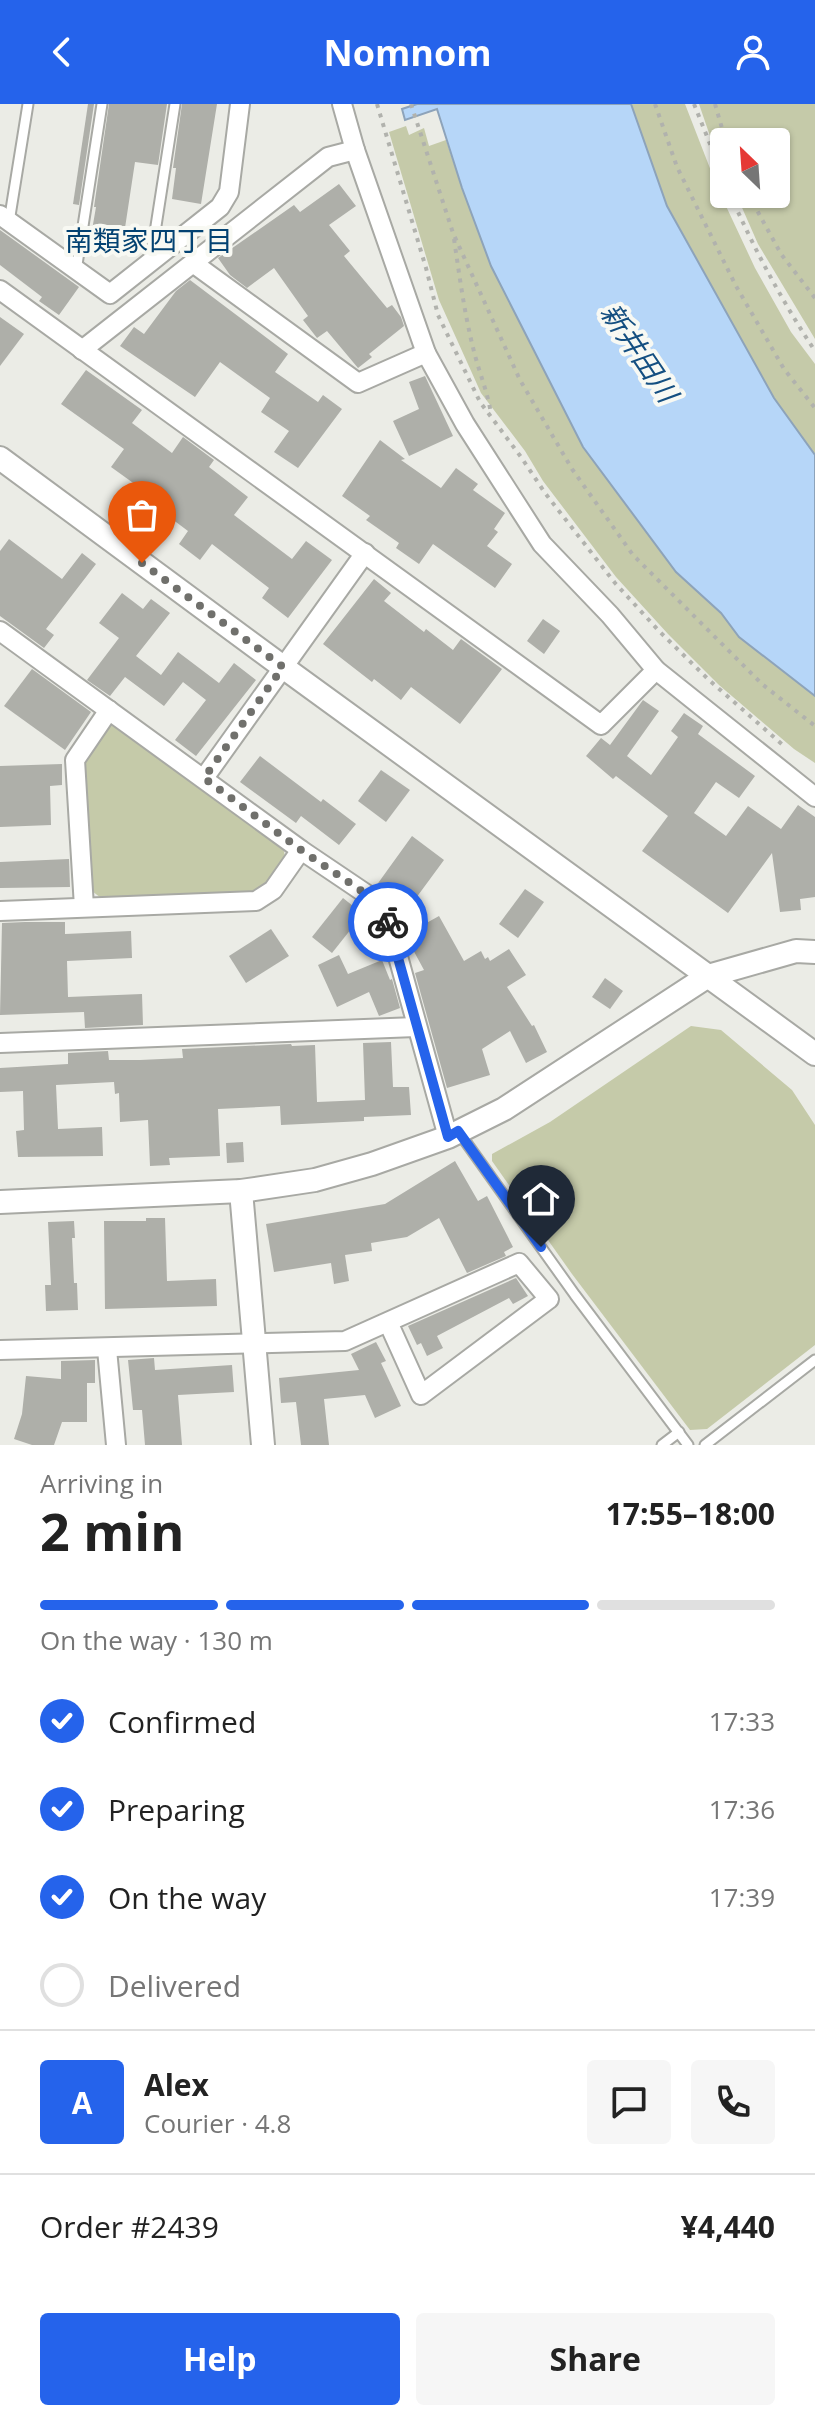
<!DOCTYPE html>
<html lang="en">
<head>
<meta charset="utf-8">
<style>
	body { margin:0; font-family:"Open Sans","Noto Sans JP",sans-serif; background:#f6f6f6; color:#222; height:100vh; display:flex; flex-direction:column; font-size:30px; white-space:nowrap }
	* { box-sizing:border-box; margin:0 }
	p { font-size:26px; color:#767676 }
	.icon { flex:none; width:44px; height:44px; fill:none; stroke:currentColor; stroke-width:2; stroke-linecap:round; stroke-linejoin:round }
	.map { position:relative; height:1341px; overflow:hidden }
	.side { display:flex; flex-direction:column; background:#fff; flex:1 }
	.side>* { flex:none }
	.needle { width:52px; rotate:335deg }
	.buttons { position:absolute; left:710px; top:24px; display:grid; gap:16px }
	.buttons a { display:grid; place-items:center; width:80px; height:80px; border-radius:8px; background:#fff; box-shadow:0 2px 6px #0004; font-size:40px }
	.pin { position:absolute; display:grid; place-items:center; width:68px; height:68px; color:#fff; margin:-82px -34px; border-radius:50% 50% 50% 0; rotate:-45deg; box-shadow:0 0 8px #0007 }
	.pin .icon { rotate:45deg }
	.courier { position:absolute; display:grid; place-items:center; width:80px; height:80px; margin:-40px; border:6px solid #2563eb; border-radius:50%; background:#fff; color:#222; box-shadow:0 2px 10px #0007 }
	.summary em { font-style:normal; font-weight:700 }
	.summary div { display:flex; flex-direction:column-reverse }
	.summary { display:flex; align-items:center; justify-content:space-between; height:136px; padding:0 40px }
	h1 { font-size:52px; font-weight:700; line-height:60px }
	.bar { display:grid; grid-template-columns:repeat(4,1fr); gap:12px 8px; align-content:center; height:96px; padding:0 40px }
	.bar i { height:10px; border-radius:6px; background:#e0e0e0 }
	.bar .current { background:#2563eb }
	.bar p { grid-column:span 4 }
	.line { display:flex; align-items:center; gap:20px; padding:0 40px; border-top:2px solid #e0e0e0 }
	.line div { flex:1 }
	.round { display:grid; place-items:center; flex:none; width:84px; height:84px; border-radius:8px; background:#f6f6f6 }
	ol { padding:0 40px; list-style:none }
	li { display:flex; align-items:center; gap:24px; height:88px }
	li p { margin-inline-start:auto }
	li .icon { padding:8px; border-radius:50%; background:#2563eb; color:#fff; stroke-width:4 }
	li:last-child { color:#767676 }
	li i { width:44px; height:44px; border:4px solid #e0e0e0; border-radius:50% }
	.action { display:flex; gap:16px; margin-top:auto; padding:16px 40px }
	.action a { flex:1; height:92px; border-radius:8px; background:#2563eb; color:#fff; font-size:32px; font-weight:700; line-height:92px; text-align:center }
	.action a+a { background:#f6f6f6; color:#222 }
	header { display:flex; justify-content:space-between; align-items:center; height:104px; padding:0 40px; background:#2563eb; color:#fff; font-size:36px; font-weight:700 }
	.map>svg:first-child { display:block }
	.green { fill:#c5caa9 }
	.water { fill:#b6d6f8; stroke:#8da3ba; stroke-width:2 }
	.building { fill:#aeafa9 }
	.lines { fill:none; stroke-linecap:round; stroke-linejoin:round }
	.service-casing { stroke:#a8a9a4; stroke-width:13 }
	.minor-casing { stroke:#a8a9a4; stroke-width:22 }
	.tertiary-casing { stroke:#a8a9a4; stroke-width:26 }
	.path { stroke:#b1b2ad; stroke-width:4; stroke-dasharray:4 6; stroke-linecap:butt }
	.service { stroke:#fff; stroke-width:9 }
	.minor { stroke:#fff; stroke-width:18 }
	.tertiary { stroke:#fff; stroke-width:22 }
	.done { stroke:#70706c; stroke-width:8; stroke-dasharray:0 14.4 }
	.route { stroke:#2563eb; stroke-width:10 }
	.labels { text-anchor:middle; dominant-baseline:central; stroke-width:8; stroke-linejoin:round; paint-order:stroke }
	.neighbourhood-label { font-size:28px; fill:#034272; stroke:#f8f9f3 }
	.water-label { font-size:28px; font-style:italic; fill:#144f81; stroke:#f8f9f3 }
</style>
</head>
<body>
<header><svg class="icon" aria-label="back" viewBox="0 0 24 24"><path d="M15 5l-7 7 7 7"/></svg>Nomnom<svg class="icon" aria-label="person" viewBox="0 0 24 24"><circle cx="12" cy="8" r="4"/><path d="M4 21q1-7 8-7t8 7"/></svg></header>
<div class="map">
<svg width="815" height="1341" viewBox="0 0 815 1341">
	<rect width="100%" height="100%" fill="#ebece6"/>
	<g class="green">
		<path d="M631 0H685L718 85 755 164 791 228 815 260V351L774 294 667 101Z"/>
		<path d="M699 0H815V235L758 140 736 90H776V38H724V64L710 32Z"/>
		<path d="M406 22 409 31 424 24 429 42 446 36 462 84 676 468 721 509 739 533 815 592V659L794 645 719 581 668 530 616 473 543 377 525 347 481 289 439 196 389 28Z"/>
		<path d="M115 620 283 743 285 752 263 783 251 789 101 794 92 787 85 662 86 650 106 621Z"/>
		<path d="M691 922 721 926 792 986 815 1021V1241L707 1325 690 1326 572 1170 492 1057V1050L550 1018Z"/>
	</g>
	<path class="water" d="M417 0H631L667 102 774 294 815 351V592L739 533 721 509 676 468 583 343 491 162 462 84 437 5 405 16 402 5Z"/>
	<g class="building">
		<path d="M88 0H94L79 101 73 100Z"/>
		<path d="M109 0H167L158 61 135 58 123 137 91 132 96 103H94Z"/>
		<path d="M182 0H217L201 100 172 95 176 64H173Z"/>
		<path d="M339 80 356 102 329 121 350 147 344 152 387 204 392 201 401 213 404 222 369 250 372 253 358 264 327 227 317 234 303 216 308 212 274 164 247 184 230 171 218 154 294 101 300 108Z"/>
		<path d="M0 126 79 183 59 211 39 197 42 193 0 161Z"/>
		<path d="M190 176 288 250 275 268 318 298 323 291 342 305 298 364 274 348 289 327 261 308 270 294 220 258 195 293 120 242 134 223 144 230 176 187Z"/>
		<path d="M0 213 24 230 0 262Z"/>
		<path d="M86 266 142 306 132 319 172 349 183 333 214 356 209 363 248 393 234 411 292 455 306 437 332 456 288 514 262 494 269 484 212 440 200 456 179 440 188 427 140 391 143 386 111 363 124 345 61 300Z"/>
		<path d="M425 272 453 332 409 352 393 317 419 305 409 278Z"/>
		<path d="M380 336 405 355 401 356 441 384 456 364 478 380 473 386 505 409 494 425 498 428 487 442 512 460 495 484 433 440 419 460 396 444 399 439 366 416 370 412 342 392Z"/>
		<path d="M9 435 62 475 82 449 96 460 46 525 54 531 44 544 0 512V447Z"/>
		<path d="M374 475 391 489 384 497 424 528 426 525 453 546 461 535 502 565 460 620 411 583 401 596 374 575 372 578 323 540Z"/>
		<path d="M122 489 143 505 151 495 170 509 136 552 161 571 178 548 219 579 234 559 256 576 196 652 175 636 206 596 183 578 164 602 125 573 110 592 87 576 119 534 99 519Z"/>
		<path d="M543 515 560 527 544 550 527 537Z"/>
		<path d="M32 565 91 608 65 646 4 602Z"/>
		<path d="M643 596 659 607 627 652 651 671 678 633 671 627 684 609 703 622 698 630 755 672 739 694 716 678 694 709 726 732 748 702 781 725 798 701 815 713V793L800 795 801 806 780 808 772 749 728 809 642 747 668 712 616 672 613 675 586 652 601 634 610 641Z"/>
		<path d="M260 652 321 698 323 695 356 720 339 741 301 712 296 719 240 678Z"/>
		<path d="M62 660V681L50 682 51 721 0 723V662Z"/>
		<path d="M381 666 410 686 386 718 358 697Z"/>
		<path d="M412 732 444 756 405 809 397 803 391 792 376 782Z"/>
		<path d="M69 755 70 783 0 784V758Z"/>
		<path d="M525 785 544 798 518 834 499 820Z"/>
		<path d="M343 794 363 810 332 849 312 833Z"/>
		<path d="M439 812 464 857 481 847 485 855 488 853 490 857 509 845 526 871 507 883 532 922 534 921 547 948 526 959 510 927 482 945 490 971 447 984 415 869 424 866 405 831Z"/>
		<path d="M25 818H65V830L131 827 132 854 67 857 68 893 142 890 143 921 85 924 84 908 0 911 2 819Z"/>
		<path d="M271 825 289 852 246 879 229 852Z"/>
		<path d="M339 851 348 870 382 856 390 876 392 875 400 904 379 912 369 888 337 903 318 861Z"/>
		<path d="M605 874 623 887 610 905 592 893Z"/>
		<path d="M391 938 393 983H409L411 1011 364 1013V1017L281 1021 280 1002 218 1005 220 1052 169 1054 170 1061 150 1062 148 1016 120 1018 119 989 115 990 114 978 56 981 58 1025 102 1023 103 1052 18 1053 16 1027 24 1026 23 987 0 988V964L68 960V949L108 947 109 956H140L183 954 182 945 291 940 292 942 315 941 317 998 365 996 363 939Z"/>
		<path d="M243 1038 244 1058 227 1059 226 1039Z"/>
		<path d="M455 1057 478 1097 487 1092 513 1143 504 1148 506 1152 467 1169 439 1114 407 1133 371 1139 372 1147 345 1151 349 1177 334 1180 331 1159 274 1168 266 1120 385 1100Z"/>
		<path d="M146 1114H165L167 1177 216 1175 217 1202 105 1205 104 1117H146Z"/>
		<path d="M74 1117 75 1134H72L74 1179H77L78 1206 46 1207 45 1181H51L48 1118Z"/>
		<path d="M516 1174 528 1192 513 1200 509 1194 437 1232 443 1244 427 1252 421 1239 417 1241 408 1222Z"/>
		<path d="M376 1238 386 1257 381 1259 401 1302 375 1314 365 1291 324 1295 329 1341H301L296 1298 281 1299 279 1274 359 1266 351 1250Z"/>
		<path d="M154 1254 155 1266 232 1261 234 1288 178 1291 182 1341H145L142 1306H133L128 1256Z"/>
		<path d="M95 1256V1279H87V1318H62L54 1341H32L14 1335 22 1310 26 1272 61 1275V1257Z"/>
	</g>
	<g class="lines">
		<defs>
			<g id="service">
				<path d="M9 118 28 0"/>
				<path d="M151 154 175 0"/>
				<path d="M76 167 102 0"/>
				<path d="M458 1027 575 1191 688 1341"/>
				<path d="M662 1341 679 1328"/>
				<path d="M705 1341 815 1256"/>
			</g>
			<g id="minor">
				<path d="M342 0 355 46 426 249 465 320 542 440 610 511 656 566 815 693"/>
				<path d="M0 111 110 190 220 103 229 88 240 0"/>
				<path d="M193 159 358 279 426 249"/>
				<path d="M0 186 601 621 656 566"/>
				<path d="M82 246 328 53 355 46"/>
				<path d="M0 527 301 746 384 802 448 1033"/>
				<path d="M204 674 365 449"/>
				<path d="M84 803 75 656 109 606"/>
				<path d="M0 807 256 797 273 786 301 746"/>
				<path d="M0 939 416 923"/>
				<path d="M107 1245 116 1341"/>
				<path d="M0 1246 345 1237 519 1159 549 1195 421 1291 388 1218"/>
			</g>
			<g id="tertiary">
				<path d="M0 354 283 563 815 950"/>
				<path d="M241 1087 263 1341"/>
				<path d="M0 1098 241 1087 315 1076 372 1060 448 1033 504 1005 708 872 796 847 815 848"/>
			</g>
		</defs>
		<use href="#service" class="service-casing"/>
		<use href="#minor" class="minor-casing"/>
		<use href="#tertiary" class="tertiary-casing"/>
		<g class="path">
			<path d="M377 0 426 164 438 211 480 298 521 353 545 389 615 479 659 527 709 576 784 642"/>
			<path d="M411 0 453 129 520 276 572 365 633 451 762 580 815 622"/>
			<path d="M655 0 677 63 736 182 784 265 815 304"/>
			<path d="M694 0 724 75"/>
			<path d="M715 0 726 38"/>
			<path d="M730 90C754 145 782 197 815 247"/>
			<path d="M748 90 781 150 815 194"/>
			<path d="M454 135C460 175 465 215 476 255 481 273 488 290 491 310"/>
		</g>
		<use href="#service" class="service"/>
		<use href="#minor" class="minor"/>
		<use href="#tertiary" class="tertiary"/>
	</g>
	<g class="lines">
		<path class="done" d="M142 459 283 563 204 674 301 746 384 802 388 818"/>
		<path class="route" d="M388 818 448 1033 458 1027 541 1143"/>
	</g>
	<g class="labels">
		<g class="neighbourhood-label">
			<text x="149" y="136">南類家四丁目</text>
		</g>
		<g class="water-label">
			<text transform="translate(640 248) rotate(56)">新井田川</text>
		</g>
	</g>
</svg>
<div class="buttons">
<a><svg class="needle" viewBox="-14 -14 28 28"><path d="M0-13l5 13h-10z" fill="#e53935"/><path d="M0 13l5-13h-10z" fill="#767676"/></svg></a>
</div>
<div class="pin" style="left:142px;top:459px;background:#ea580c"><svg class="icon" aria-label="bag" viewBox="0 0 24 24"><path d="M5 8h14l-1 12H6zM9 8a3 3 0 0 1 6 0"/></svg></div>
<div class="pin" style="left:541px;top:1143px;background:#1f2937"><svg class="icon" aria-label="home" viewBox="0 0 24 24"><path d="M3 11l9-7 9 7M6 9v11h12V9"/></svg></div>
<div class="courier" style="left:388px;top:818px"><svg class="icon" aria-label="bike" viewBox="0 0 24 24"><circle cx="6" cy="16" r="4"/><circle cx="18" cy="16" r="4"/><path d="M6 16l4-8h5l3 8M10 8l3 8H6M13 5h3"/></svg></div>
</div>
<section class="side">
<div class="summary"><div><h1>2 min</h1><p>Arriving in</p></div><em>17:55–18:00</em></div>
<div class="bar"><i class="current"></i><i class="current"></i><i class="current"></i><i></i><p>On the way · 130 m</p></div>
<ol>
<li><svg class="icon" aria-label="check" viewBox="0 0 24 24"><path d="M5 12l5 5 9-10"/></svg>Confirmed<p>17:33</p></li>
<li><svg class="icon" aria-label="check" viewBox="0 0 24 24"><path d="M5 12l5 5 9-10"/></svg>Preparing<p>17:36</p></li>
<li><svg class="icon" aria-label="check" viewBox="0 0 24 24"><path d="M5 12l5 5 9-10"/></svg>On the way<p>17:39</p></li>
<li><i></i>Delivered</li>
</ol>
<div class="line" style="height:144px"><b class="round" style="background:#2563eb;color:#fff">A</b><div><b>Alex</b><p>Courier · 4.8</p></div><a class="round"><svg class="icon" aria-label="chat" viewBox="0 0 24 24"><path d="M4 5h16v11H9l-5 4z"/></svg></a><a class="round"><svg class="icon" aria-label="phone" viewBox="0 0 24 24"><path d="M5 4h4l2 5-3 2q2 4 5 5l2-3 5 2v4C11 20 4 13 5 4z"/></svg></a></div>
<div class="line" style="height:104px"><div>Order #2439</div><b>¥4,440</b></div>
<div class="action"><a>Help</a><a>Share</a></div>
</section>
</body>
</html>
